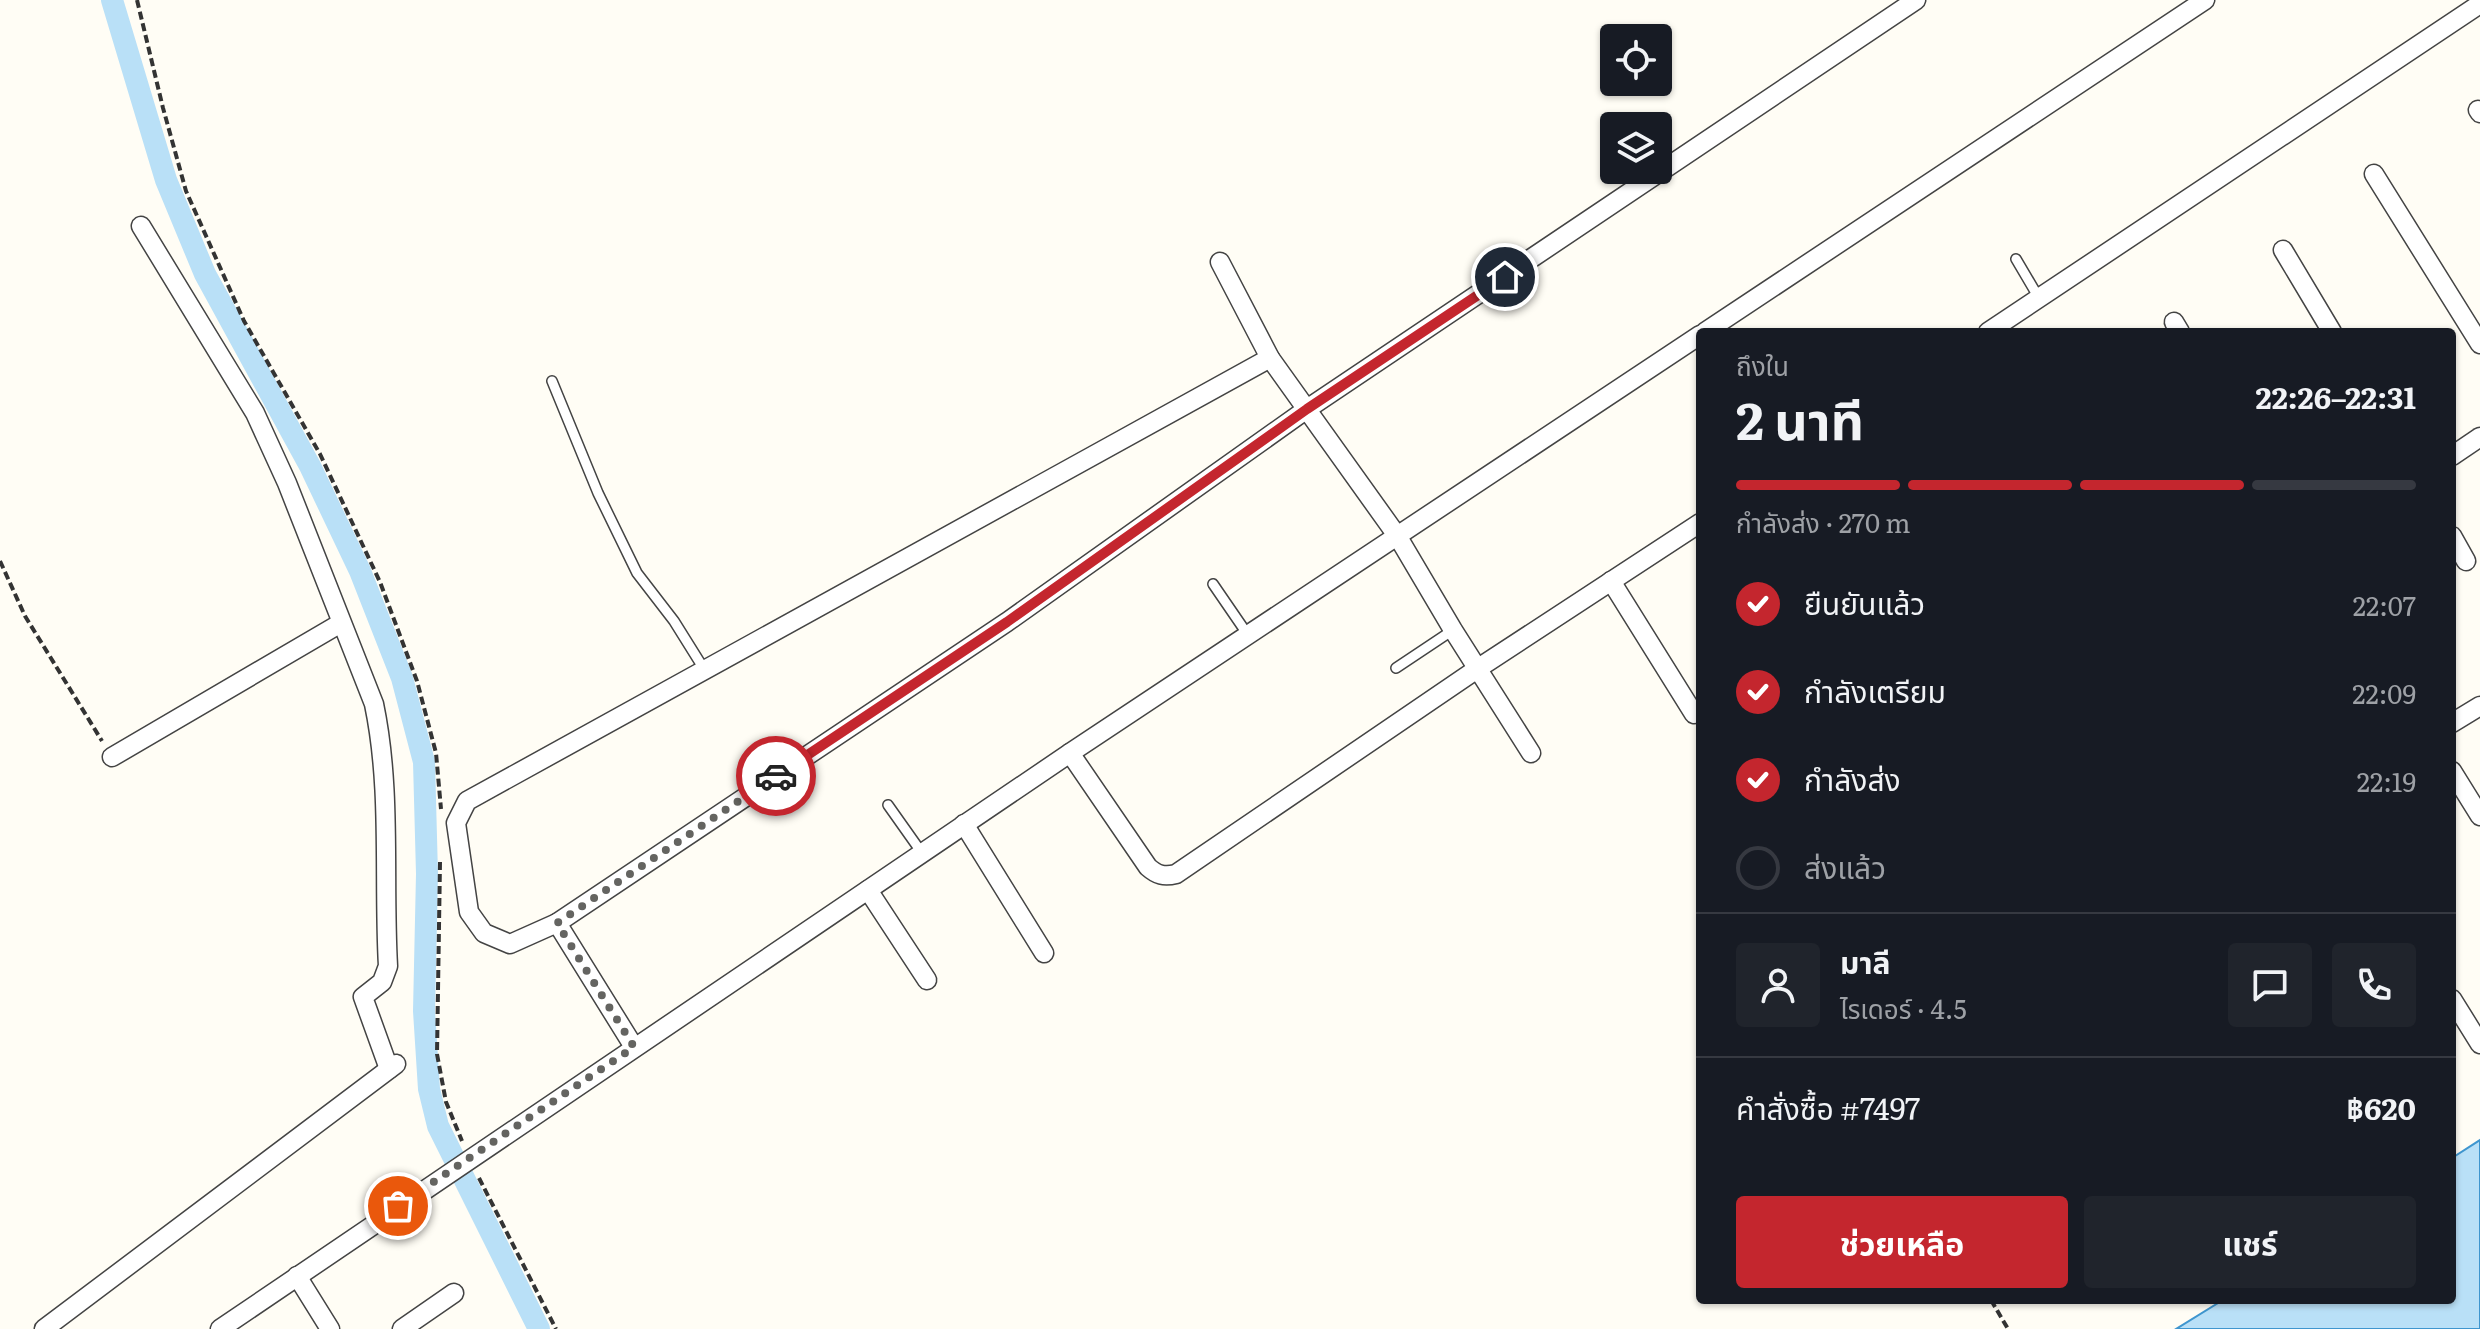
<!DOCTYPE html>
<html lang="th">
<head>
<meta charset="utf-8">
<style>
	body { margin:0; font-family:Literata,"Noto Sans Thai",serif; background:#20242c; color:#f1f3f6; height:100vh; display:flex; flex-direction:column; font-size:30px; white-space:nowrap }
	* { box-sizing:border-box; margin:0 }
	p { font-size:26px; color:#9ea1a6 }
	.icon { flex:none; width:44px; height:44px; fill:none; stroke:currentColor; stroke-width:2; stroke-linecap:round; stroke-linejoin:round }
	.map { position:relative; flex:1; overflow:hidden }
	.sheet { position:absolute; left:1696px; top:328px; width:760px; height:976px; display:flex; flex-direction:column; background:#171b24; border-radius:8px; box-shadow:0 2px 6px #0004 }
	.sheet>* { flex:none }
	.fabs { position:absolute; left:1600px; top:24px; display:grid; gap:16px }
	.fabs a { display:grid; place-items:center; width:72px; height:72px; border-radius:8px; background:#171b24; box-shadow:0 2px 6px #0004; font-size:40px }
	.pin { position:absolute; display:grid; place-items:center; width:68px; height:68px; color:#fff; margin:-34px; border:4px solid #fff; border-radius:50%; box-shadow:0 2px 8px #0007 }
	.courier { position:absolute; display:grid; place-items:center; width:80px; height:80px; margin:-40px; border:6px solid #c4262e; border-radius:50%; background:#fff; color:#222; box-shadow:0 2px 10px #0007 }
	.summary em { font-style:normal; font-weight:700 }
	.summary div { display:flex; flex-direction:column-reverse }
	.summary { display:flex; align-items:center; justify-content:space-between; height:136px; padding:0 40px }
	h1 { font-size:52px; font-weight:700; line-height:60px }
	.bar { display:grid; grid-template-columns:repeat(4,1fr); gap:12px 8px; align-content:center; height:96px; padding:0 40px }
	.bar i { height:10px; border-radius:6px; background:#363941 }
	.bar .selected { background:#c4262e }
	.bar p { grid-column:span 4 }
	.line { display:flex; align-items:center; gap:20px; padding:0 40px; border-top:2px solid #363941 }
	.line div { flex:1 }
	.round { display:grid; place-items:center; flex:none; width:84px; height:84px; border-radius:8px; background:#20242c }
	ol { padding:0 40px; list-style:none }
	li { display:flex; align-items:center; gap:24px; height:88px }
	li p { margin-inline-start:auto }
	li .icon { padding:8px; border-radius:50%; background:#c4262e; color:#fff; stroke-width:4 }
	li:last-child { color:#9ea1a6 }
	li i { width:44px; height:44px; border:4px solid #363941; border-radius:50% }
	.primary-button { display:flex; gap:16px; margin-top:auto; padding:16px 40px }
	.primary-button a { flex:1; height:92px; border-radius:8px; background:#c4262e; color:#fff; font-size:32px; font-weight:700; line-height:92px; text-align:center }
	.primary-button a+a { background:#20242c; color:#f1f3f6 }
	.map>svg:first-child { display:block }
	.water { fill:#b9e0f7; stroke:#3f96cf; stroke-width:2 }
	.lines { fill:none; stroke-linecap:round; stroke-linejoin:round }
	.canal { stroke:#b9e0f7; stroke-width:22 }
	.service-casing { stroke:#444; stroke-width:12 }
	.minor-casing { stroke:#444; stroke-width:21 }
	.path { stroke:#333; stroke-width:4; stroke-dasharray:8 4; stroke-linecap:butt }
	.service { stroke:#fff; stroke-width:9 }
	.minor { stroke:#fff; stroke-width:18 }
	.done { stroke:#646461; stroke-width:8; stroke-dasharray:0 14.4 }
	.route { stroke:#c4262e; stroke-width:10 }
</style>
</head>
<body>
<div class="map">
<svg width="2480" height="1329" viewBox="0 0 2480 1329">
	<rect width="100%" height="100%" fill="#fffdf5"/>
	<path class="water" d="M2480 1140V1329H2176L2223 1300H2452V1158Z"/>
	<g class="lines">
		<path class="canal" d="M112 0 166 180 205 274 310 466 360 571 402 678 424 762 427 874 424 1011 429 1089 438 1126 539 1329"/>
		<defs>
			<g id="service">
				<path d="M2016 259 2039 298"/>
				<path d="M552 381 598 493 637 573 674 621 704 669"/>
				<path d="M1213 584 1248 635"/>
				<path d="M1396 668 1453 630"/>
				<path d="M888 805 922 853"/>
			</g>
			<g id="minor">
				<path d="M2478 110 2480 113"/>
				<path d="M2374 174 2480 344"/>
				<path d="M141 226 255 413 287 483 374 704C392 790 383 879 388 966L382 982 363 997 389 1069"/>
				<path d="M2283 250 2332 332"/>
				<path d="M1220 262 1270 358 1398 537 1453 630 1531 753"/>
				<path d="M2174 322 2180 332"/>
				<path d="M1705 332 2205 0"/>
				<path d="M1988 332 2480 4"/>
				<path d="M1270 358 467 801 456 823 469 912 484 933 510 944 557 923 1007 622 1307 409 1916 0"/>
				<path d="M2452 456 2480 437"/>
				<path d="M2452 536 2466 561"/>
				<path d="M1611 581 1694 714"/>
				<path d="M2452 723 2480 706"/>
				<path d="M1070 753 1148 867C1157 875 1164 877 1176 874L1477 669 1700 523"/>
				<path d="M112 757 341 623"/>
				<path d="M2452 771 2480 816"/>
				<path d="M964 824 1044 953"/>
				<path d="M868 890 927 980"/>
				<path d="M557 923 634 1047"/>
				<path d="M2452 999 2480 1044"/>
				<path d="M297 1276 330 1329"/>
				<path d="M44 1329 396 1064"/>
				<path d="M220 1329 1070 753 1700 335"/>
				<path d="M402 1329 454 1293"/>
			</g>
		</defs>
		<use href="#service" class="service-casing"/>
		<use href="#minor" class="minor-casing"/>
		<g class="path">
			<path d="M137 0 163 108 186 191 244 321 320 454 380 582 417 681 436 753 441 809"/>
			<path d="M0 561 25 616 102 741"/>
			<path d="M440 862 437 1054 446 1102 462 1141"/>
			<path d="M479 1178 556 1329"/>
			<path d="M1991 1300 2008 1329"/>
		</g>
		<use href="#service" class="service"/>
		<use href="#minor" class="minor"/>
	</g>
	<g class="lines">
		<path class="done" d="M398 1206 634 1047 557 923 776 776"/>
		<path class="route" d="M776 776 1007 622 1307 409 1505 277"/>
	</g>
</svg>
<div class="fabs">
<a><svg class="icon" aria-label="locate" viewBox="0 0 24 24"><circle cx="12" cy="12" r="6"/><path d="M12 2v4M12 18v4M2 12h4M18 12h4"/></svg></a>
<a><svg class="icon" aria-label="layers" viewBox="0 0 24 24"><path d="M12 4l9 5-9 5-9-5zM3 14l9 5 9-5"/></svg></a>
</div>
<div class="pin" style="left:398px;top:1206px;background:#ea580c"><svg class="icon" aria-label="bag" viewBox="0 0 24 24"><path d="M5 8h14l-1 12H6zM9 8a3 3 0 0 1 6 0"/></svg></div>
<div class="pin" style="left:1505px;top:277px;background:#1f2937"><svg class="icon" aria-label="home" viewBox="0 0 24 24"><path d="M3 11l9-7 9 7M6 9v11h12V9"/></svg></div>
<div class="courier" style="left:776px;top:776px"><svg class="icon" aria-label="car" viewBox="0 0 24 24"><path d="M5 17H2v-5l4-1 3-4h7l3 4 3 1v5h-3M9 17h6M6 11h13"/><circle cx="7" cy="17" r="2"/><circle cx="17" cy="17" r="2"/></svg></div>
<section class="sheet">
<div class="summary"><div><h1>2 นาที</h1><p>ถึงใน</p></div><em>22:26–22:31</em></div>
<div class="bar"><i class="selected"></i><i class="selected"></i><i class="selected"></i><i></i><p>กำลังส่ง · 270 m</p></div>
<ol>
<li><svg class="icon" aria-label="check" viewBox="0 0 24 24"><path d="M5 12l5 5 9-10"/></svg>ยืนยันแล้ว<p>22:07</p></li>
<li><svg class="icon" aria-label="check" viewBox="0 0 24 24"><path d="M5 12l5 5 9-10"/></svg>กำลังเตรียม<p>22:09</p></li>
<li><svg class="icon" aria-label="check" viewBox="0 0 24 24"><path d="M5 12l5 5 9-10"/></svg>กำลังส่ง<p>22:19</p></li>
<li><i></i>ส่งแล้ว</li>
</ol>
<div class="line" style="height:144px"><a class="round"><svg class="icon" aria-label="person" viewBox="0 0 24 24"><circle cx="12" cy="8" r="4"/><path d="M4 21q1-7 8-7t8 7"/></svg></a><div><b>มาลี</b><p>ไรเดอร์ · 4.5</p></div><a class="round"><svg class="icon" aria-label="chat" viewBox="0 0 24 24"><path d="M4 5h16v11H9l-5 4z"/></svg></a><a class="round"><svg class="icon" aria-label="phone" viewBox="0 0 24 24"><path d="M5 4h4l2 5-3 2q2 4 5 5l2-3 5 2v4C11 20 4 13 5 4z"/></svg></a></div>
<div class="line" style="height:104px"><div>คำสั่งซื้อ #7497</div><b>฿620</b></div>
<div class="primary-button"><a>ช่วยเหลือ</a><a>แชร์</a></div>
</section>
</div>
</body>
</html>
